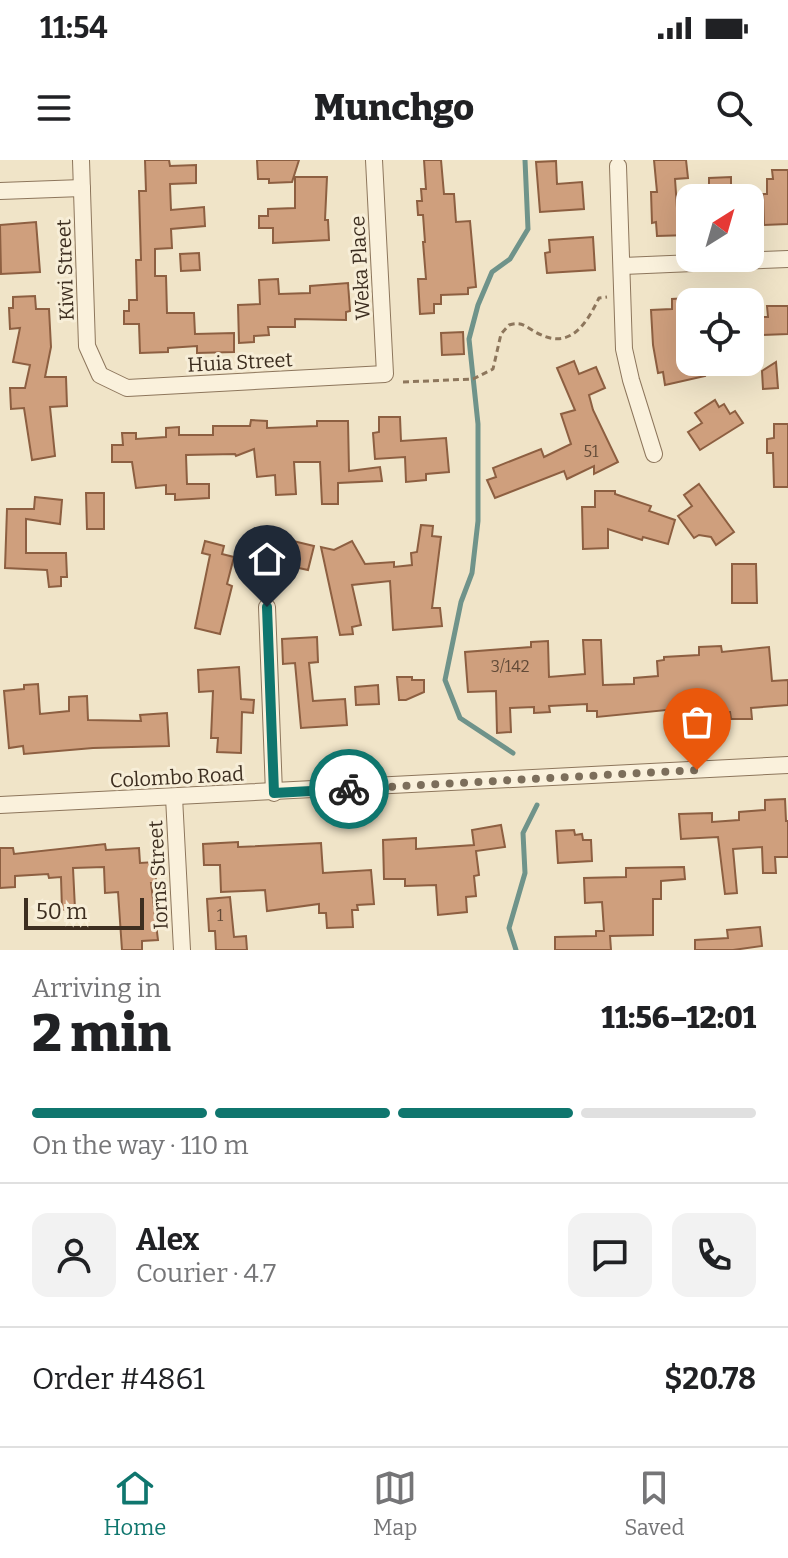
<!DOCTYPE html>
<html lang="en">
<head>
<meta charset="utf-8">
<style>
	body { margin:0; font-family:Bitter,serif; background:#f2f2f2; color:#202124; height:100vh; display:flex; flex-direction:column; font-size:30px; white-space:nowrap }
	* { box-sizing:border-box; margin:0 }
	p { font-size:26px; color:#757577 }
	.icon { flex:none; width:44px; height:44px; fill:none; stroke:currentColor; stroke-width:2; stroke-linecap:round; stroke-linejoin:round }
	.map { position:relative; height:790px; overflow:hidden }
	.details { display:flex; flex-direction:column; background:#fff; flex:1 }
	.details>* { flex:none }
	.needle { width:52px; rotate:37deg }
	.controls { position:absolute; left:676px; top:24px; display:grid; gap:16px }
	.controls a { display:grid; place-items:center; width:88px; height:88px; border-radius:16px; background:#fff; box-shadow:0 8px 32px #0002; font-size:40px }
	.scale { position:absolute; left:24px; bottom:20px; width:120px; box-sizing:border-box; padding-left:8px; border:4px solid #3d2e20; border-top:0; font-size:22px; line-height:28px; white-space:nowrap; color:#3d2e20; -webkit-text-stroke:6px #f7eed8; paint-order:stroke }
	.pin { position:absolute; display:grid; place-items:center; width:68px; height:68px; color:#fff; margin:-82px -34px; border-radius:50% 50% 50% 0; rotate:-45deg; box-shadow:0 0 8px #0007 }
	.pin .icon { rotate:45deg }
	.courier { position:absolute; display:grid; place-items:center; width:80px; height:80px; margin:-40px; border:6px solid #0f766e; border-radius:50%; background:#fff; color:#222; box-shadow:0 2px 10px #0007 }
	.overview em { font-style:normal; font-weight:800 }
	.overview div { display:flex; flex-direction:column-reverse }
	.overview { display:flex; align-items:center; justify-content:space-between; height:136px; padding:0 32px }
	h1 { font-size:52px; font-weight:800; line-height:60px }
	.bar { display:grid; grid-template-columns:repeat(4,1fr); gap:12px 8px; align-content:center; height:96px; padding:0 32px }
	.bar i { height:10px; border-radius:6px; background:#e0e0e0 }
	.bar .current { background:#0f766e }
	.bar p { grid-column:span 4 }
	.line { display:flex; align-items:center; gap:20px; padding:0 32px; border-top:2px solid #e0e0e0 }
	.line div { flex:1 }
	.round { display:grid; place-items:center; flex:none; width:84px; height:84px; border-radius:16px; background:#f2f2f2 }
	.status { display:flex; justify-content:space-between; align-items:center; height:56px; padding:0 40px; background:#fff; direction:ltr }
	.status svg { height:22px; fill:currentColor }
	header { display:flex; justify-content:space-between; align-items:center; height:104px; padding:0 32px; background:#fff; font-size:36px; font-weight:800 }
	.tabs { display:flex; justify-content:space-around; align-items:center; height:112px; border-top:2px solid #e0e0e0; background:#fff; font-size:22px; color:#757577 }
	.tabs a { display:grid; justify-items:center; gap:4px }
	.tabs .current { color:#0f766e }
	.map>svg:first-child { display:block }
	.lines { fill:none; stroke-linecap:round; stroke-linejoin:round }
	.stream { stroke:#6f938a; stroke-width:5 }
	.building { fill:#cf9f7d; stroke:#8d5f41; stroke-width:2 }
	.minor-casing { stroke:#8d765c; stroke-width:18 }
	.path { stroke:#8d765c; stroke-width:3; stroke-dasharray:6 4; stroke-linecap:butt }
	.minor { stroke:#faf1dc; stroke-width:16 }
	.done { stroke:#7c6e5b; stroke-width:8; stroke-dasharray:0 14.4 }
	.route { stroke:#0f766e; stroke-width:10 }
	.labels { text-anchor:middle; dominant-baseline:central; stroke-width:6; stroke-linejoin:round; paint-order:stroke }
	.number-label { font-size:16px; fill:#624a37 }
	.street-label { font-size:20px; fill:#3d2e20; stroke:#f7eed8 }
</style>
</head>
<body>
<div class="status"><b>11:54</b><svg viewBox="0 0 49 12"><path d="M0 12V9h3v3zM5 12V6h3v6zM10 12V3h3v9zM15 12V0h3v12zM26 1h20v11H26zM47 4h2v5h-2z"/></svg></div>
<header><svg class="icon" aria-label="menu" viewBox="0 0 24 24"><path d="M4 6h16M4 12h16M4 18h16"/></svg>Munchgo<svg class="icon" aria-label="search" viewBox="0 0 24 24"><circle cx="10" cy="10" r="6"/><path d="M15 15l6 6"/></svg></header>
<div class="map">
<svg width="788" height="790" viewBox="0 0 788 790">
	<rect width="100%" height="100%" fill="#f0e4c8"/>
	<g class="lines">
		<g class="stream">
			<path d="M513 593 460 558 445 520 461 442 472 413 478 361V264L469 179 478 145 492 112 510 99 528 69 525 0"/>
			<path d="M516 790 509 768 525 713 523 673 537 645"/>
		</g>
	</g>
	<g class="building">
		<path d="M145 0H169L170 6 196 5V23L170 24 171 50 204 47 205 66 171 69 172 88 155 89V116H166L167 153H194L195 174 234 173V192L197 193V186L168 188V192L140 193 139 164H124V151H129V140H137L136 100H141L139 31H146Z"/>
		<path d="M257 0H299L292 22 269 23V19H258Z"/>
		<path d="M424 0H441L444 34H454L456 62 470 61 476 127 468 128V134L441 135V144H434V153L420 154 418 119H426L423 82H425L423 55H418L417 41H422L421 29H426Z"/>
		<path d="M654 0H686L688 18 675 19 677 48 690 47V75L657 76 656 62 652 63 651 32H657Z"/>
		<path d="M556 1 557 24 582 22 584 49 540 52 536 2Z"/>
		<path d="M772 10H788V64L764 65 763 34H767V19H773Z"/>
		<path d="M295 17H327L325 60H328L329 80 273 83V68H259V56H268V49L295 48Z"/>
		<path d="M731 17V38H709V18Z"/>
		<path d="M36 62 40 112 1 114 0 65Z"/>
		<path d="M593 77 595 110 547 113 545 93 550 92 549 80Z"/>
		<path d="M199 93 200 110 181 111 180 94Z"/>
		<path d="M278 119 279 134 310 133V126L348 123 350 151 346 152V160L295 159V167H268L269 175 254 176V182L239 183 238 145 260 144 259 120Z"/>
		<path d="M35 136 36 149H49L51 187 45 217H66L67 246 50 247 55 296 32 300 24 248 11 249 10 228H25L30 205 13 202 20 168 10 169 9 148H13V137Z"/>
		<path d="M688 138 690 141V202H703L705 216 665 225 663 212 658 213 653 185 651 150 672 149V139Z"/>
		<path d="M767 146H788V174L759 175V157H768Z"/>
		<path d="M463 172 464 194 442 195 441 173Z"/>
		<path d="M574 201 579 214 596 207 605 228 589 235 593 250 618 302 594 314V306L567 319 564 311 495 338 487 320 496 317 493 308 541 289 544 297 571 284 561 254 575 250 557 208Z"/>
		<path d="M776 202 778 228 763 229 762 211Z"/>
		<path d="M715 240 719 247 724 244 730 254 735 251 743 263 700 290 688 272 702 263 695 253Z"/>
		<path d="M379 257H400L401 281 446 278 449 312 426 314V320L406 322 405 297 375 299 373 273 379 272Z"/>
		<path d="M251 260 267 261V268L317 266V261H348L349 311 380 307 382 321 338 323V344H322L320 302H294L296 334 276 335 275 315 257 317 254 289 236 296 235 294 186 295 187 324H209V338L175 340V334H166V325L136 328 132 302H112V285H123L122 273H136V279L166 277V268L179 267V275H213V266H250Z"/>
		<path d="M774 264H788V327H774L773 293H767V279L774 278Z"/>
		<path d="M699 324 734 372 716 385 711 377 699 375 694 378 678 356 692 346 684 335Z"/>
		<path d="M595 331H615V334L651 346 649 351 675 360 668 384 643 377 642 380 608 369V388L583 389 582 347H595Z"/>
		<path d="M86 333H104V369H87Z"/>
		<path d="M35 337 62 340 60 364 26 359V393H66L67 417H61V426L49 427 47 410 5 408 7 349H34Z"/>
		<path d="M421 365 433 366 432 376 441 377 432 448H440L442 466 393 470 390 421 352 425 361 465 352 467 353 474 340 475 321 387 334 390 352 381 365 404 394 402V407L412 405 411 393 417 392Z"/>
		<path d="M268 375 314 386 308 410 285 405 284 411 261 406Z"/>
		<path d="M205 381 224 386 222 394 234 397 227 424 232 426 220 474 195 468 210 395 202 393Z"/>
		<path d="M732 404H756L757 443H732Z"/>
		<path d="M317 477 318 502 309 503 313 541 345 539 347 565 301 568 295 503 283 504 282 479Z"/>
		<path d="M583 480H601L603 525 634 524V518L658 516 657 501 664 500V497L699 495V487L721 486 722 492 769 487 772 521 788 520V545L751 548 752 559H731L730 552 686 554V548L597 557V551H587V544L549 546 550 552 534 553V547L510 548 511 572 497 573 496 531 468 532 465 492 531 487V482L548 481 549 517 585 514Z"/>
		<path d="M239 507 241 539 254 540 253 553 242 552 241 593 217 592 218 578H211L213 531 199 532 198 510Z"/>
		<path d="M397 517H412V520H424V532L406 540H399Z"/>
		<path d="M38 524 40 554 69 551V537L87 536 88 560 141 561 140 555 167 553 169 586 93 588 24 594 23 586 9 588 4 531 24 529V525Z"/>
		<path d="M378 525 379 544 356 545 355 527Z"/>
		<path d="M785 639 786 661H788V697H775L776 713H763L762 687 733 689 737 733 725 734 718 677 681 679 679 654 712 653V662L739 660V652L765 650V640Z"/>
		<path d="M501 665 505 687 476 691 479 715 474 716 476 736 466 737 467 752 438 755 436 725 405 726V719H384L383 680 416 678V689L474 685 472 670Z"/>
		<path d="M574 670 575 675 582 674 583 680H591L592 701 558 703 556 671Z"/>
		<path d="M238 682V687L321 683 323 713 371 710 374 744 357 745 358 750H352L353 767 327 768 326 753H319V744L267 751 265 730 221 732 220 705H204L203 684Z"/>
		<path d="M105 684 106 690 139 688 140 703 155 702 156 723H151L158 780 142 781V790H122L118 732 105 733 104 707 73 708 75 749 62 750 61 717 49 718 48 714 15 716V727L0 728V688H13L14 694Z"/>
		<path d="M684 707 685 719 661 721V739H653V775L610 776 611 790H555V777L596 776V771H604L602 742 585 743 584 718 626 717V708Z"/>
		<path d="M230 737 234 777 246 776 247 790H216L215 771H209L207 739Z"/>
		<path d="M760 767 762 786 733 790H695V780L728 778 727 770Z"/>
	</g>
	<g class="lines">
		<defs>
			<g id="minor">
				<path d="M81 0 87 186 100 215 127 228 385 214 374 0"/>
				<path d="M618 6 624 189 631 220 654 294"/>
				<path d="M0 31 82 28"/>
				<path d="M623 106 788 99"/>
				<path d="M267 447 274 633"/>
				<path d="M174 637 182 790"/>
				<path d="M0 645 788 605"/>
			</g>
		</defs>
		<use href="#minor" class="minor-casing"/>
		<path class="path" d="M403 222 473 219 493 209 501 174 509 165C519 162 523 164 532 170 567 192 584 169 599 138L607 137"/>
		<use href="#minor" class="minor"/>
	</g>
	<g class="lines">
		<path class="done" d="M349 629 697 610"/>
		<path class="route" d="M267 447 274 633 349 629"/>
	</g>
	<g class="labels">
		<g class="number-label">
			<text x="591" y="291">51</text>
			<text x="510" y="506">3/142</text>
			<text x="220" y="755">1</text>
		</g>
		<g class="street-label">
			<text transform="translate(360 108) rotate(-93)">Weka Place</text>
			<text transform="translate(65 110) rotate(-92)">Kiwi Street</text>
			<text transform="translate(240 202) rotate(-3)">Huia Street</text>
			<text transform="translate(177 617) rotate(-3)">Colombo Road</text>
			<text transform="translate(158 715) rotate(-93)">Iorns Street</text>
		</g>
	</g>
</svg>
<div class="controls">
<a><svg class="needle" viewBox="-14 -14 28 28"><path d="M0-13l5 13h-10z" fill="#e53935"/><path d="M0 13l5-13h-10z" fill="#757577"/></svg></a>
<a><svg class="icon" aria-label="locate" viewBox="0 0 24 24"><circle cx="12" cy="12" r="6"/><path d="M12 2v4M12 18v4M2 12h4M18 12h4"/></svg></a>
</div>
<div class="scale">50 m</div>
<div class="pin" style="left:697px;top:610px;background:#ea580c"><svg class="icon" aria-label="bag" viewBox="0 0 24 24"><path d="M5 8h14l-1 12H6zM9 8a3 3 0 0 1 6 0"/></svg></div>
<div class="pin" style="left:267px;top:447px;background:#1f2937"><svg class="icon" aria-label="home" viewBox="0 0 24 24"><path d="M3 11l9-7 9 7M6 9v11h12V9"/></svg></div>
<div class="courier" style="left:349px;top:629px"><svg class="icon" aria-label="bike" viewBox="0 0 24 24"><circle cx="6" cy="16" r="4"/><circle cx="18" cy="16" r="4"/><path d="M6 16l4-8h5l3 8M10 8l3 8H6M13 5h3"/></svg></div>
</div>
<section class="details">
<div class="overview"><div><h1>2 min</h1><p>Arriving in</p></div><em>11:56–12:01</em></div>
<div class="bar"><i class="current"></i><i class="current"></i><i class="current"></i><i></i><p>On the way · 110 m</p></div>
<div class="line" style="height:144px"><a class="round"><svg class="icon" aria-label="person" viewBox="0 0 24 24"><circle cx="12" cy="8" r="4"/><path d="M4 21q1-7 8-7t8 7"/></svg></a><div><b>Alex</b><p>Courier · 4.7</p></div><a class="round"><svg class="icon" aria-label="chat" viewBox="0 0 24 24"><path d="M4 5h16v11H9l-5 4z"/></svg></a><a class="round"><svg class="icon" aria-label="phone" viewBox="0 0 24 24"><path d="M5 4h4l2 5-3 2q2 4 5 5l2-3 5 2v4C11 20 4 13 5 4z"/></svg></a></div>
<div class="line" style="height:104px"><div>Order #4861</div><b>$20.78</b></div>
</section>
<nav class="tabs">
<a class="current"><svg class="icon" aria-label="home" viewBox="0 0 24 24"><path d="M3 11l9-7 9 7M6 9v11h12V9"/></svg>Home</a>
<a><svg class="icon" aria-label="map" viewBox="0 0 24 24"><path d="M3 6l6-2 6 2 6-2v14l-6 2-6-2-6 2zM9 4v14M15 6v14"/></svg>Map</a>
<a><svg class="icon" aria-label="saved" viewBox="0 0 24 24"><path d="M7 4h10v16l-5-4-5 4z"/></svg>Saved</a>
</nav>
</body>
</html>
